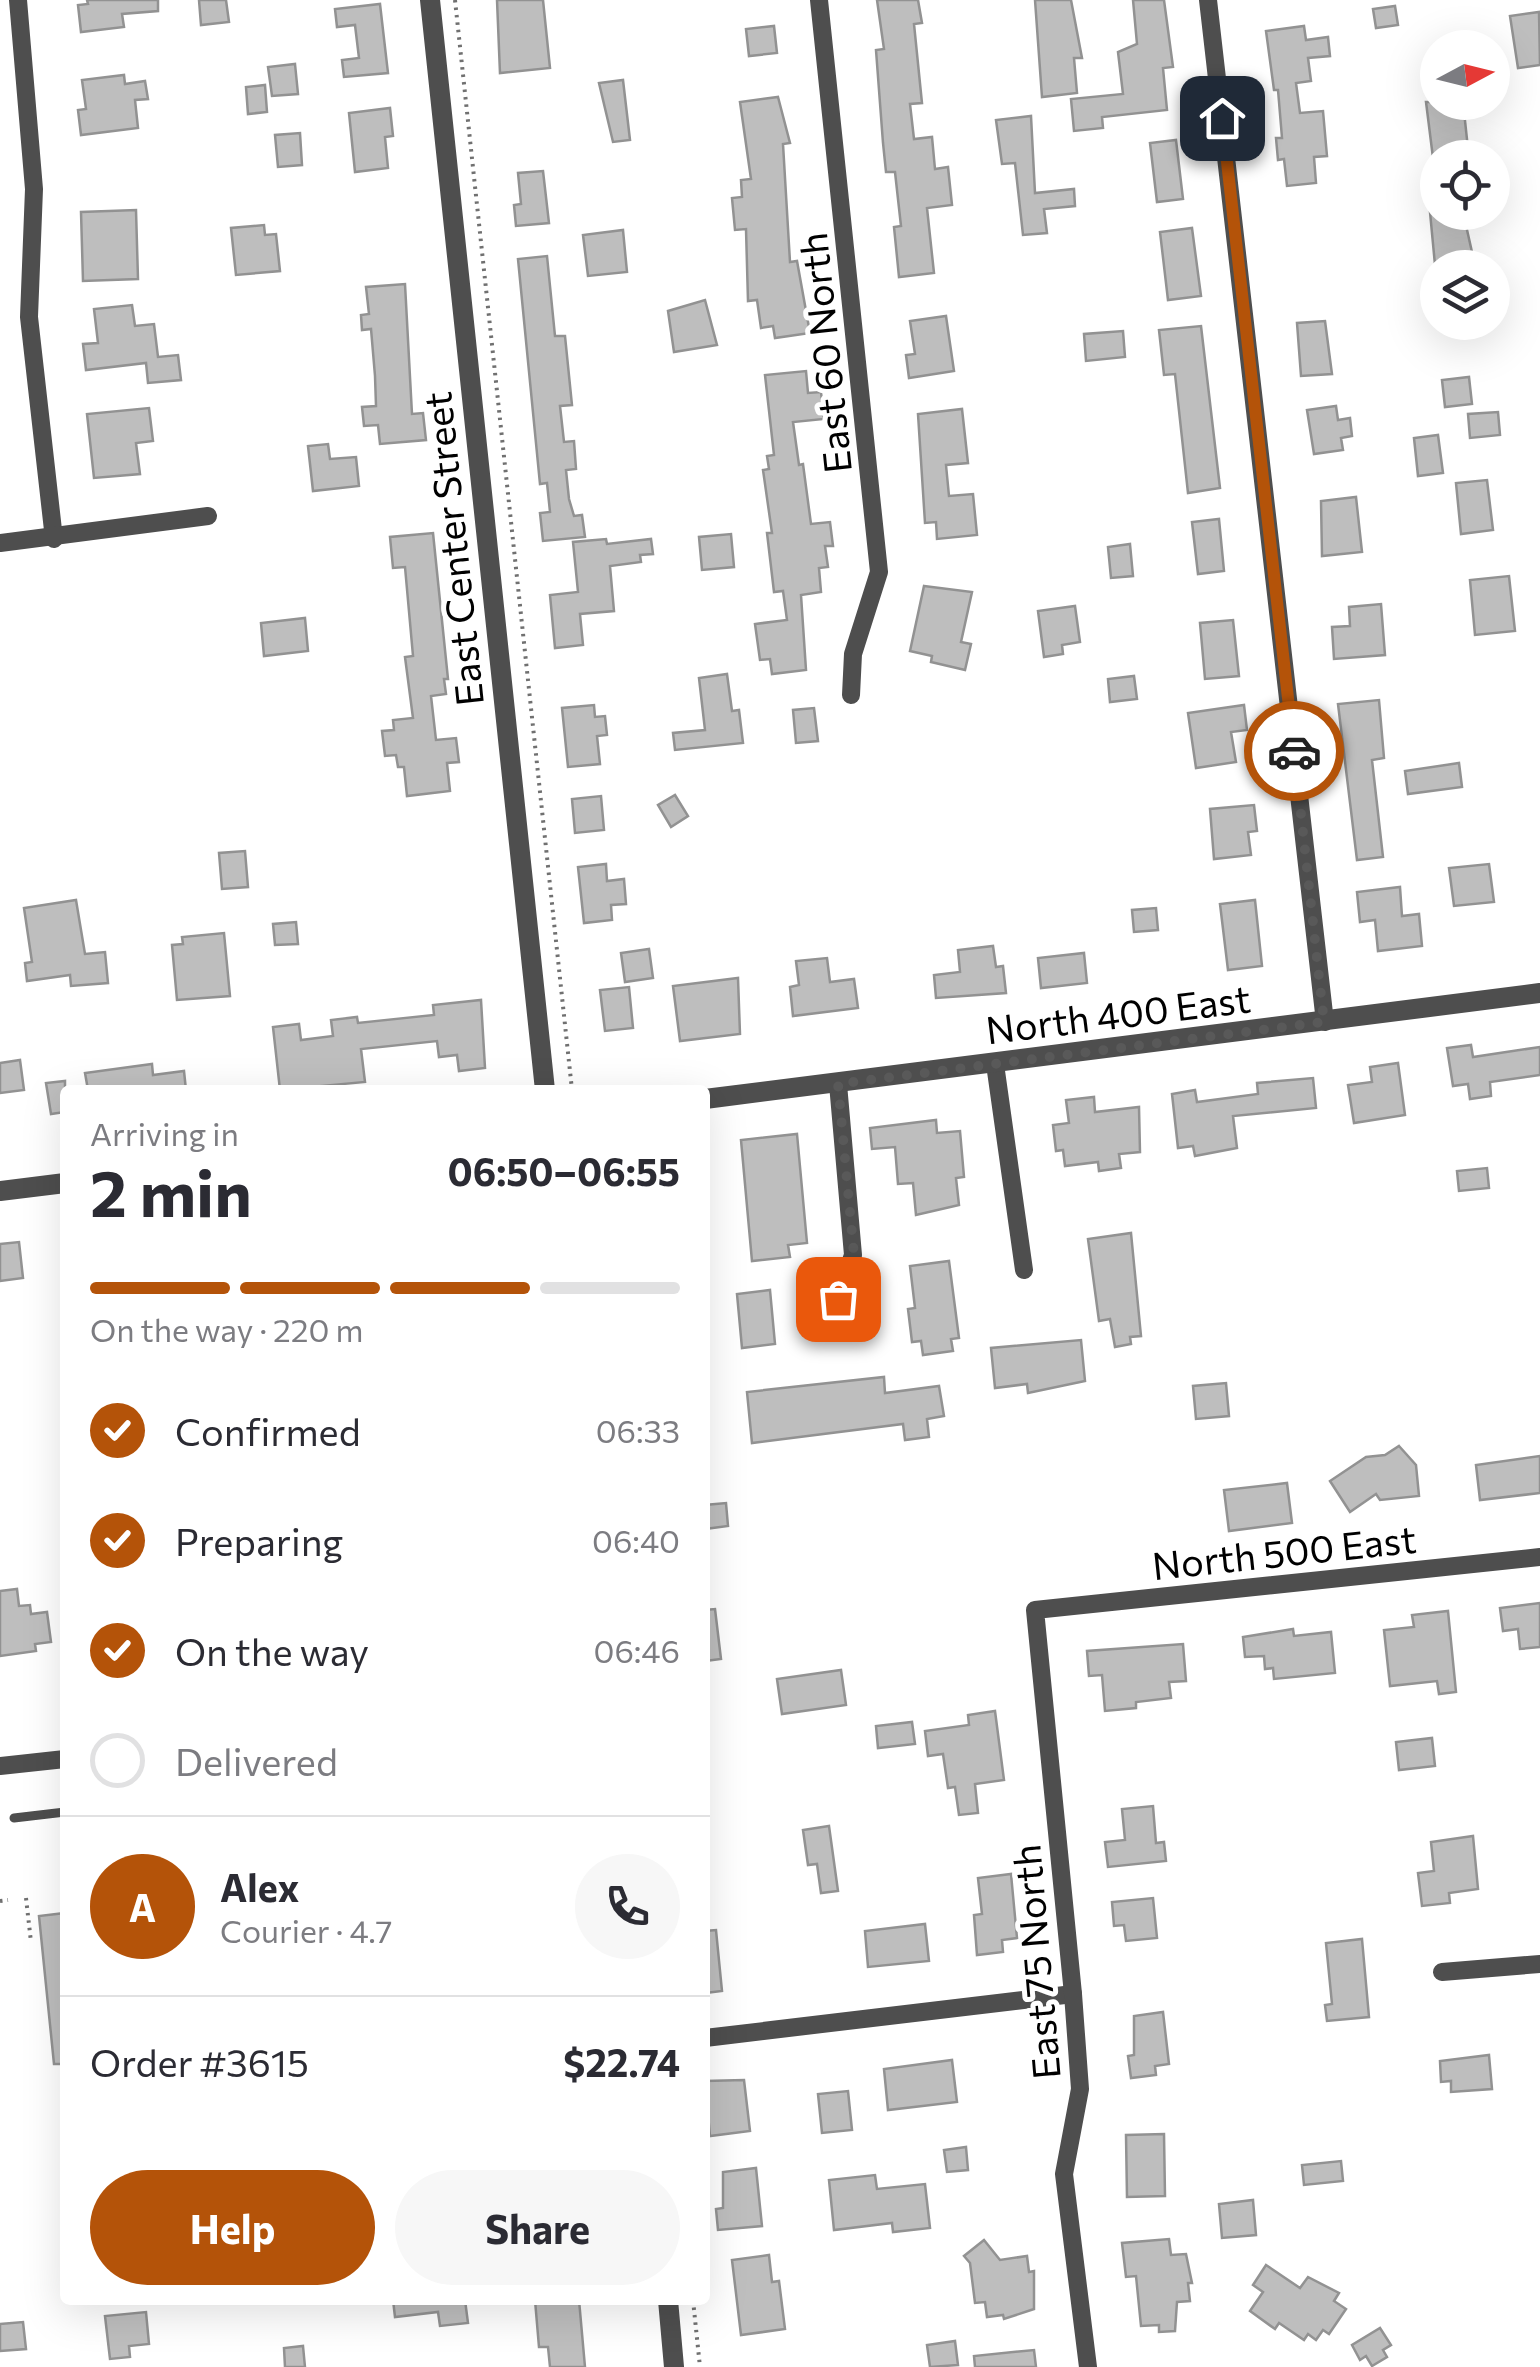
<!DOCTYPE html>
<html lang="en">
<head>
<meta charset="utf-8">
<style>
	body { margin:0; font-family:Commissioner,sans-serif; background:#f7f7f7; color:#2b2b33; height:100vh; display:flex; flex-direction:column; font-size:38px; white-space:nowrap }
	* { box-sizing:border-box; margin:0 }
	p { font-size:32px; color:#7c7c81 }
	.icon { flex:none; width:55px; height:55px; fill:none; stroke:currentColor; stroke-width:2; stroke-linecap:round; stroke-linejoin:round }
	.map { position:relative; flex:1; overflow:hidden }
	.details { position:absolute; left:60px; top:1085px; width:650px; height:1220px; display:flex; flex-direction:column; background:#fff; border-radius:10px; box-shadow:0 10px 40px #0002 }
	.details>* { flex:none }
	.needle { width:65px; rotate:83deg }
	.tools { position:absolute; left:1420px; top:30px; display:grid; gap:20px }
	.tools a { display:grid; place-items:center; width:90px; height:90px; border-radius:50%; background:#fff; box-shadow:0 10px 40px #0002; font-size:50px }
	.pin { position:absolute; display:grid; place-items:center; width:85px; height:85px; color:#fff; margin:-42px; border-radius:20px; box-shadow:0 5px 15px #0006 }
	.courier { position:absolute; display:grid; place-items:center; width:100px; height:100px; margin:-50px; border:8px solid #b45309; border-radius:50%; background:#fff; color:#222; box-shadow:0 2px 12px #0007 }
	.head em { font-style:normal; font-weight:700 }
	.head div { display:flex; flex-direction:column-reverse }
	.head { display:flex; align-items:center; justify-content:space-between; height:170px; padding:0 30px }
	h1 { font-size:65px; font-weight:700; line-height:75px }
	.bar { display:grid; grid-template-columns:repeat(4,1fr); gap:15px 10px; align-content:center; height:120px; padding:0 30px }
	.bar i { height:12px; border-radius:8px; background:#e1e1e2 }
	.bar .on { background:#b45309 }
	.bar p { grid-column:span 4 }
	.line { display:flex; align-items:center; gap:25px; padding:0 30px; border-top:2px solid #e1e1e2 }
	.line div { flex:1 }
	.round { display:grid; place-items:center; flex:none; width:105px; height:105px; border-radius:52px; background:#f7f7f7 }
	ol { padding:0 30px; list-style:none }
	li { display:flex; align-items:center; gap:30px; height:110px }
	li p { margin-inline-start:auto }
	li .icon { padding:10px; border-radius:50%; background:#b45309; color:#fff; stroke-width:4 }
	li:last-child { color:#7c7c81 }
	li i { width:55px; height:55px; border:5px solid #e1e1e2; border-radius:50% }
	.action { display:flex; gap:20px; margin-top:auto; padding:20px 30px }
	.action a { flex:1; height:115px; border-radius:60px; background:#b45309; color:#fff; font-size:40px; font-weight:700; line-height:115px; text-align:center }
	.action a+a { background:#f7f7f7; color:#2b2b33 }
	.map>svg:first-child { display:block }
	.building { fill:#bebebe; stroke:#929292; stroke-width:2.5 }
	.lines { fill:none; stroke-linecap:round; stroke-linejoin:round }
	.path { stroke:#707070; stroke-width:4; stroke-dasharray:2.5 5; stroke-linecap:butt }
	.service { stroke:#4e4e4e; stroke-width:9 }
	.minor { stroke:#4e4e4e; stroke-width:18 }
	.tertiary { stroke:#4e4e4e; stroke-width:20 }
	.done { stroke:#595959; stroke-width:10; stroke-dasharray:0 18 }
	.route { stroke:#b45309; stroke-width:12 }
	.labels { text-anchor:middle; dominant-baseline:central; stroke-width:10; stroke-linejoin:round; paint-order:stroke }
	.street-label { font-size:38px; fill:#000; stroke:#fff }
</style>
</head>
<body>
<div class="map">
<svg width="1540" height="2367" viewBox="0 0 1540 2367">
	<rect width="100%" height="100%" fill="#fff"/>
	<g class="building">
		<path d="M87 0H158V11L122 14 124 27 81 32 78 5 88 4Z"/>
		<path d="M199 0H226L229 22 201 25Z"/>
		<path d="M497 0H543L550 68 500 73Z"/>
		<path d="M877 0H918L922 23 914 24 922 103 910 104 914 139 932 137 935 169 948 167 952 205 927 208 934 273 899 277 894 227 901 226 895 172H886L883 143 876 50 884 49Z"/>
		<path d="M1035 0H1071L1082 58H1074L1077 93 1042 97Z"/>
		<path d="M1133 0H1164L1173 67 1163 68 1167 110 1102 117 1103 128 1074 131 1071 99 1123 94 1118 52 1137 44Z"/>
		<path d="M380 4 388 73 344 77 342 60 359 58 355 25 337 27 335 9Z"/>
		<path d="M1395 6 1398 25 1376 28 1373 9Z"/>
		<path d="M1539 12 1540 65 1518 68 1510 16Z"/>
		<path d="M774 26 777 53 749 56 746 29Z"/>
		<path d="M1304 26 1306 40 1328 37 1330 56 1308 58 1311 81 1296 83 1300 113 1323 111 1327 156 1314 157 1316 183 1287 186 1284 159 1278 160 1276 138H1282L1278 90H1274L1266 31Z"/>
		<path d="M295 64 298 94 272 96 268 67Z"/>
		<path d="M124 75 125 84 145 81 148 99 135 100 138 128 81 135 78 110 86 109 82 80Z"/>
		<path d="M623 80 630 140 613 142 599 83Z"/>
		<path d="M265 85 267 112 248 114 246 87Z"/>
		<path d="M778 97 790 143 783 144 790 262 797 261 810 333 775 338 773 326 761 328 757 300 748 301 746 229 735 230 732 198 742 197 741 180 751 179 740 102Z"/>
		<path d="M1426 102H1463L1469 158H1433Z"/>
		<path d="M390 108 393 136 385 137 388 168 355 172 349 113Z"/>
		<path d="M1031 116 1035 193 1074 189 1075 206 1044 209 1047 233 1023 235 1015 163 1002 164 996 120Z"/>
		<path d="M300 133 302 165 278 167 275 135Z"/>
		<path d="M1176 140 1183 199 1157 202 1150 143Z"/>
		<path d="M543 171 549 223 516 226 514 205 521 204 518 173Z"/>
		<path d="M136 210 138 279 83 281 81 212Z"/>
		<path d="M1430 212H1463L1474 261 1435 265Z"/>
		<path d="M264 225 265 235 276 234 280 271 236 275 231 228Z"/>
		<path d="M1192 228 1201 296 1168 300 1160 232Z"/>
		<path d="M623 230 627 272 588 276 583 235Z"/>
		<path d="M547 256 555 336H565L572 405 560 406 564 442 574 441 576 469 566 470 569 499 574 516 582 515 585 537 543 541 540 513 550 512 547 483 540 484 518 259Z"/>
		<path d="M405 284 412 414 423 413 426 440 380 444 378 425 364 426 362 407 376 406 375 376 371 329 362 330 361 315 369 314 366 287Z"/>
		<path d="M705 300 717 345 674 352 668 311Z"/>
		<path d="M132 305 135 326 154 324 158 357 178 355 181 380 148 383 146 363 86 370 83 344 98 343 94 309Z"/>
		<path d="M946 316 954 371 909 378 906 355 915 354 910 321Z"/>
		<path d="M1325 321 1332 374 1301 376 1297 323Z"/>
		<path d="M1201 326 1220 488 1188 493 1175 374 1164 375 1159 330Z"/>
		<path d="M1123 331 1125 357 1086 361 1084 334Z"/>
		<path d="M806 371 808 393 821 392 824 419 793 422 799 465 803 464 811 524 830 522 833 546H825L828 567 819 568 821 592 801 595 806 670 772 674 770 659 760 660 755 624 787 620 783 591 774 592 767 533H772L763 470 769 469 767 456 774 455 765 375Z"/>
		<path d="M1469 377 1472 404 1445 407 1442 380Z"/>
		<path d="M1336 406 1338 420 1350 418 1352 436 1341 438 1343 450 1314 454 1307 410Z"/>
		<path d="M149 408 153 441 136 443 140 474 94 478 87 414Z"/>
		<path d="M962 409 968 463 946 465 949 496 973 494 977 535 937 539 936 522 925 523 918 414Z"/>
		<path d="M1498 412 1500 435 1470 438 1468 414Z"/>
		<path d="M1438 435 1443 473 1418 476 1414 438Z"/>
		<path d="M328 444 330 459 356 457 359 486 313 491 308 446Z"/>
		<path d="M1487 480 1493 530 1461 534 1456 483Z"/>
		<path d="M1356 497 1362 552 1322 556 1321 501Z"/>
		<path d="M1219 519 1224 571 1198 574 1192 522Z"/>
		<path d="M433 533 448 679H444L446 694 431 696 436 740 456 738 459 762 447 763 450 791 407 796 404 767H398L396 755 385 756 382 731 394 730 393 720 413 718 405 657 413 656 405 567 393 568 390 537Z"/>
		<path d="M731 534 734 567 702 570 699 537Z"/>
		<path d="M606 539 607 544 651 539 653 554 640 555 641 562 610 566 614 611 580 614 583 645 555 648 550 595 578 592 573 542Z"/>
		<path d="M1130 544 1133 576 1111 578 1108 547Z"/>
		<path d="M1509 576 1515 631 1475 635 1470 580Z"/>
		<path d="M924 586 972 592 961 642 971 644 965 670 931 662 932 656 910 651Z"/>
		<path d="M1381 604 1385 655 1334 659 1332 627 1350 626 1349 607Z"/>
		<path d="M1075 606 1080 642 1062 645 1063 654 1044 657 1038 611Z"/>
		<path d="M305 618 308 651 264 656 261 623Z"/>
		<path d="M1233 620 1239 676 1205 679 1200 623Z"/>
		<path d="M727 674 732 711 739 710 743 743 675 750 673 733 705 730 699 678Z"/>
		<path d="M1134 676 1137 699 1110 702 1108 679Z"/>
		<path d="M1379 700 1384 758 1372 760 1383 857 1357 860 1338 704Z"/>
		<path d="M594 705 595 717 605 716 607 735 597 736 600 764 568 767 562 708Z"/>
		<path d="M1244 705 1247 730 1231 732 1236 762 1196 768 1188 713Z"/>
		<path d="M814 708 818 741 796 743 793 710Z"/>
		<path d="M1459 763 1462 787 1408 794 1405 771Z"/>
		<path d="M675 795 688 816 671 827 658 805Z"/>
		<path d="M601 796 604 830 575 833 572 799Z"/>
		<path d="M1254 805 1257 831 1248 832 1251 855 1214 859 1210 809Z"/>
		<path d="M245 851 248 887 222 889 219 853Z"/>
		<path d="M606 864 607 881 624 879 626 904 611 905 612 920 584 923 578 867Z"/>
		<path d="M1489 864 1494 902 1454 906 1449 868Z"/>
		<path d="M1400 887 1402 916 1419 914 1422 946 1378 951 1375 920 1360 922 1357 892Z"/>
		<path d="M76 900 85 954 105 952 108 983 71 986 70 975 27 981 25 963 32 962 24 908Z"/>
		<path d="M1255 900 1262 966 1228 970 1220 904Z"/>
		<path d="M1156 908 1158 930 1134 932 1132 910Z"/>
		<path d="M296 922 298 944 275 945 273 924Z"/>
		<path d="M224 933 230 996 177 1000 172 945 183 944 182 937Z"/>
		<path d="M993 946 996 967 1003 966 1006 993 936 998 934 975 960 972 958 950Z"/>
		<path d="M649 949 653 978 625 982 621 953Z"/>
		<path d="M1084 953 1087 983 1041 988 1038 958Z"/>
		<path d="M827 958 830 982 854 979 858 1008 793 1016 790 987 799 985 796 961Z"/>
		<path d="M738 978 740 1034 680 1041 673 986Z"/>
		<path d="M629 987 633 1028 605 1031 600 990Z"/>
		<path d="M481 1000 485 1068 459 1071 457 1055 439 1057 437 1041 361 1049 365 1082 280 1090 273 1027 299 1024 301 1040 333 1036 331 1020 357 1017 358 1023 434 1015 433 1005Z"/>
		<path d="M1471 1045 1473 1057 1540 1047V1075L1490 1082 1491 1096 1470 1099 1468 1084 1453 1086 1447 1048Z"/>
		<path d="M20 1060 24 1090 0 1093V1063Z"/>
		<path d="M1398 1063 1405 1115 1354 1123 1348 1085 1372 1082 1370 1067Z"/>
		<path d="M152 1064 153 1075 184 1071 186 1090H88L85 1073Z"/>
		<path d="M1313 1078 1316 1108 1233 1116 1237 1148 1195 1156 1193 1146 1178 1148 1172 1094 1195 1090 1197 1102 1258 1094 1257 1083Z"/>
		<path d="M65 1081V1112L51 1114 46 1083Z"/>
		<path d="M1094 1097 1095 1112 1139 1107 1140 1152 1119 1154 1121 1168 1099 1171 1098 1162 1065 1166 1063 1150 1056 1151 1053 1125 1069 1123 1066 1100Z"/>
		<path d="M936 1120 937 1133 960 1131 964 1177 956 1178 959 1205 916 1215 913 1183 898 1184 895 1147 872 1149 870 1128Z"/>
		<path d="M797 1134 807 1243 788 1245 790 1257 752 1261 741 1140Z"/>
		<path d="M1487 1168 1489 1188 1459 1191 1457 1171Z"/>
		<path d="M1131 1233 1141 1336 1130 1337 1131 1344 1115 1347 1110 1319 1099 1321 1088 1239Z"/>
		<path d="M19 1242 23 1278 0 1281V1244Z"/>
		<path d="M949 1261 959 1338 951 1339 953 1351 923 1355 921 1341 912 1342 908 1309 915 1308 910 1266Z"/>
		<path d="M770 1290 775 1344 742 1348 737 1294Z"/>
		<path d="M1081 1340 1085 1381 1028 1393 1027 1384 995 1388 991 1348Z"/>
		<path d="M884 1377 885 1393 939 1386 944 1416 927 1419 929 1437 905 1440 903 1424 752 1443 747 1392Z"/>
		<path d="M1226 1383 1229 1416 1196 1419 1193 1386Z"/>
		<path d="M1399 1446 1416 1465 1419 1496 1380 1500 1376 1494 1350 1512 1330 1481 1366 1457 1385 1455Z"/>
		<path d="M1540 1456V1493L1480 1500 1476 1465Z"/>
		<path d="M1287 1483 1292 1523 1229 1531 1224 1490Z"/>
		<path d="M726 1503 728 1526 705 1529V1505Z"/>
		<path d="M17 1589 19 1606 30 1605 31 1614 47 1612 51 1642 35 1644 36 1651 0 1656V1591Z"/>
		<path d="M1540 1603V1647L1520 1649 1518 1629 1503 1631 1500 1608Z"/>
		<path d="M715 1609 721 1659 705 1661V1610Z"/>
		<path d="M1448 1611 1456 1692 1439 1694 1437 1681 1390 1686 1384 1630 1414 1627 1412 1615Z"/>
		<path d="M1293 1629 1294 1636 1331 1632 1335 1673 1274 1679 1273 1668 1265 1669 1264 1656 1245 1657 1243 1637Z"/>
		<path d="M1183 1644 1186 1681 1169 1682 1171 1698 1136 1702V1708L1105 1711 1102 1675 1089 1676 1087 1651Z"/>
		<path d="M841 1670 846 1705 782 1714 777 1679Z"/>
		<path d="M995 1711 1004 1780 975 1784 978 1813 959 1815 955 1787 948 1788 943 1754 928 1756 925 1731 969 1725 968 1715Z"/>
		<path d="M912 1722 915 1744 878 1748 876 1726Z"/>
		<path d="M1432 1738 1435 1766 1399 1770 1396 1742Z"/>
		<path d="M1153 1806 1156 1843 1164 1842 1166 1861 1108 1867 1105 1842 1125 1840 1122 1809Z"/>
		<path d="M829 1826 838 1891 821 1893 817 1864 808 1865 803 1830Z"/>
		<path d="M1473 1836 1478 1889 1449 1893 1450 1903 1422 1906 1418 1873 1434 1871 1431 1842Z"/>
		<path d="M1011 1874 1017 1938 1002 1940 1003 1952 977 1955 974 1915 982 1914 978 1878Z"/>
		<path d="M1153 1898 1157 1938 1126 1941 1124 1925 1114 1926 1112 1902Z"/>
		<path d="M65 1913V2064H54L39 1916Z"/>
		<path d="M925 1924 929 1961 868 1967 865 1931Z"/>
		<path d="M716 1930 722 1991 705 1993V1931Z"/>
		<path d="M1362 1939 1369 2017 1327 2021 1325 2005 1332 2004 1326 1943Z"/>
		<path d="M1163 2012 1169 2064 1155 2066 1156 2075 1131 2078 1128 2056 1134 2055V2016Z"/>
		<path d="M1489 2055 1492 2089 1451 2092V2081L1441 2082 1440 2061Z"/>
		<path d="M952 2060 957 2102 888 2110 884 2069Z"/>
		<path d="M744 2080 750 2131 710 2136 705 2081Z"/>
		<path d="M848 2091 852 2130 822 2133 818 2094Z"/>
		<path d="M1164 2134 1165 2196 1127 2197 1126 2135Z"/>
		<path d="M966 2147 968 2170 947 2172 944 2150Z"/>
		<path d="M1341 2161 1343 2181 1304 2185 1302 2165Z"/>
		<path d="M756 2168 762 2226 718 2230 716 2209 723 2208V2172Z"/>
		<path d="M875 2175 877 2189 925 2184 930 2228 893 2232 892 2223 834 2230 829 2180Z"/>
		<path d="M1253 2200 1256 2235 1222 2238 1219 2204Z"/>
		<path d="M1169 2239 1171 2255 1186 2254 1192 2283H1188L1190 2301 1177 2302 1175 2331 1159 2332V2325L1141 2326 1136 2276 1126 2277 1122 2243Z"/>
		<path d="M984 2240 1000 2260 1027 2256 1029 2272 1034 2271V2309L1004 2319 1003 2315 987 2317 985 2302 975 2303 970 2263 964 2256Z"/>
		<path d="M769 2255 772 2282 779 2281 785 2329 741 2335 732 2260Z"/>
		<path d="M1266 2265 1300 2288 1308 2277 1339 2293 1334 2301 1346 2309 1329 2334 1323 2330 1316 2340 1308 2334 1304 2340 1279 2323 1275 2329 1250 2311 1263 2292 1253 2285Z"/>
		<path d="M393 2300H465L468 2323 440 2326 438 2312 395 2317Z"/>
		<path d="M535 2300H579L585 2367H550L548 2347H539Z"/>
		<path d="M146 2312 149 2344 129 2346 130 2357 110 2359 105 2316Z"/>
		<path d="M23 2322 26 2349 0 2351V2324Z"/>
		<path d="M1380 2328 1391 2345 1383 2350 1387 2357 1372 2366 1366 2356 1360 2360 1352 2345Z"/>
		<path d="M955 2341 958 2365 930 2367 927 2345Z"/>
		<path d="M303 2346 305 2367H285L284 2348Z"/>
		<path d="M1034 2350 1036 2367H975L974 2356Z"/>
	</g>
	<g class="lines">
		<g class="path">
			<path d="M455 0 572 1090"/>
			<path d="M26 1898 31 1942"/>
			<path d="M0 1901 8 1900"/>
			<path d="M693 2300 700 2367"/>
		</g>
		<path class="service" d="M14 1818 65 1812"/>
		<g class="minor">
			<path d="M18 0 34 189 29 317 54 539"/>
			<path d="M819 0 879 572 853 654 851 695"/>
			<path d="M1208 0 1325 1022"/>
			<path d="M0 543 208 516"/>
			<path d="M995 1064 1024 1270"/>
			<path d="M838 1084 853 1255 838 1299"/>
			<path d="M0 1766 65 1759"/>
			<path d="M1442 1972 1540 1964"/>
			<path d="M705 2038 1073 1994"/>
			<path d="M1088 2367 1064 2174 1080 2089 1073 1994 1035 1610 1540 1557"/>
		</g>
		<g class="tertiary">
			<path d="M430 0 545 1090"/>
			<path d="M705 1099 1540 993"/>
			<path d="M0 1191 65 1183"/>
			<path d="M668 2300 674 2367"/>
		</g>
	</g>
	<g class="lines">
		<path class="done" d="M838 1299 854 1255 838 1084 1324 1022 1294 751"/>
		<path class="route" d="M1222 118 1294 751"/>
	</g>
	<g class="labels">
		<g class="street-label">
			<text transform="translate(824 353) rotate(-96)">East 60 North</text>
			<text transform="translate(452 549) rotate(-96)">East Center Street</text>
			<text transform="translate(1118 1013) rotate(-7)">North 400 East</text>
			<text transform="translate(1284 1551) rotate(-6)">North 500 East</text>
			<text transform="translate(1035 1962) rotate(-95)">East 75 North</text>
		</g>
	</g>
</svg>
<div class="tools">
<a><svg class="needle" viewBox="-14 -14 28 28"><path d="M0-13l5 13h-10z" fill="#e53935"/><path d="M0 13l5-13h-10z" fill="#7c7c81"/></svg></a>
<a><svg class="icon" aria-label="locate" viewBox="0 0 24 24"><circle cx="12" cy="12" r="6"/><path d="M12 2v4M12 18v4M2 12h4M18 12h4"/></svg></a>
<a><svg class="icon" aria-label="layers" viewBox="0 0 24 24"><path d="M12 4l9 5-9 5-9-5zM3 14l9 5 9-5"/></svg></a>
</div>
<div class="pin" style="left:838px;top:1299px;background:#ea580c"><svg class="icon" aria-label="bag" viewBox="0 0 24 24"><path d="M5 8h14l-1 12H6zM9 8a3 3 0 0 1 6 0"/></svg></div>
<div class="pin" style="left:1222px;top:118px;background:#1f2937"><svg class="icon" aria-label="home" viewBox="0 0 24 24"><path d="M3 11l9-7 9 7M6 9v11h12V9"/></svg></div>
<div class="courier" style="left:1294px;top:751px"><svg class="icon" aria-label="car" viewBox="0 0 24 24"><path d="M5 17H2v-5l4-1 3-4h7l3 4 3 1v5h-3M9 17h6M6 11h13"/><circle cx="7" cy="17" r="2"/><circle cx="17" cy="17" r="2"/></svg></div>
<section class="details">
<div class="head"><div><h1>2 min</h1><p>Arriving in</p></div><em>06:50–06:55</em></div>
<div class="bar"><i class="on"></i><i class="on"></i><i class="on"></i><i></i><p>On the way · 220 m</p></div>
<ol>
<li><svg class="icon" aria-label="check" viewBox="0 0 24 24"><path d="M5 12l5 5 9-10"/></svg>Confirmed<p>06:33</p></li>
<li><svg class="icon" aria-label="check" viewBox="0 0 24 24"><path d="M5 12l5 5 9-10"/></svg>Preparing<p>06:40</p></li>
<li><svg class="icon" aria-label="check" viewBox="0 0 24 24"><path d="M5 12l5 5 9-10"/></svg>On the way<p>06:46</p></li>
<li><i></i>Delivered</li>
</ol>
<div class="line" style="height:180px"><b class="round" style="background:#b45309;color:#fff">A</b><div><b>Alex</b><p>Courier · 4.7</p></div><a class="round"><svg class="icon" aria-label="phone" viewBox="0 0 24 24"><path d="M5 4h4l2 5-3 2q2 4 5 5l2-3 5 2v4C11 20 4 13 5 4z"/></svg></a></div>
<div class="line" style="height:130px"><div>Order #3615</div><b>$22.74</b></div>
<div class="action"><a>Help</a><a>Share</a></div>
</section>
</div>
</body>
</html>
